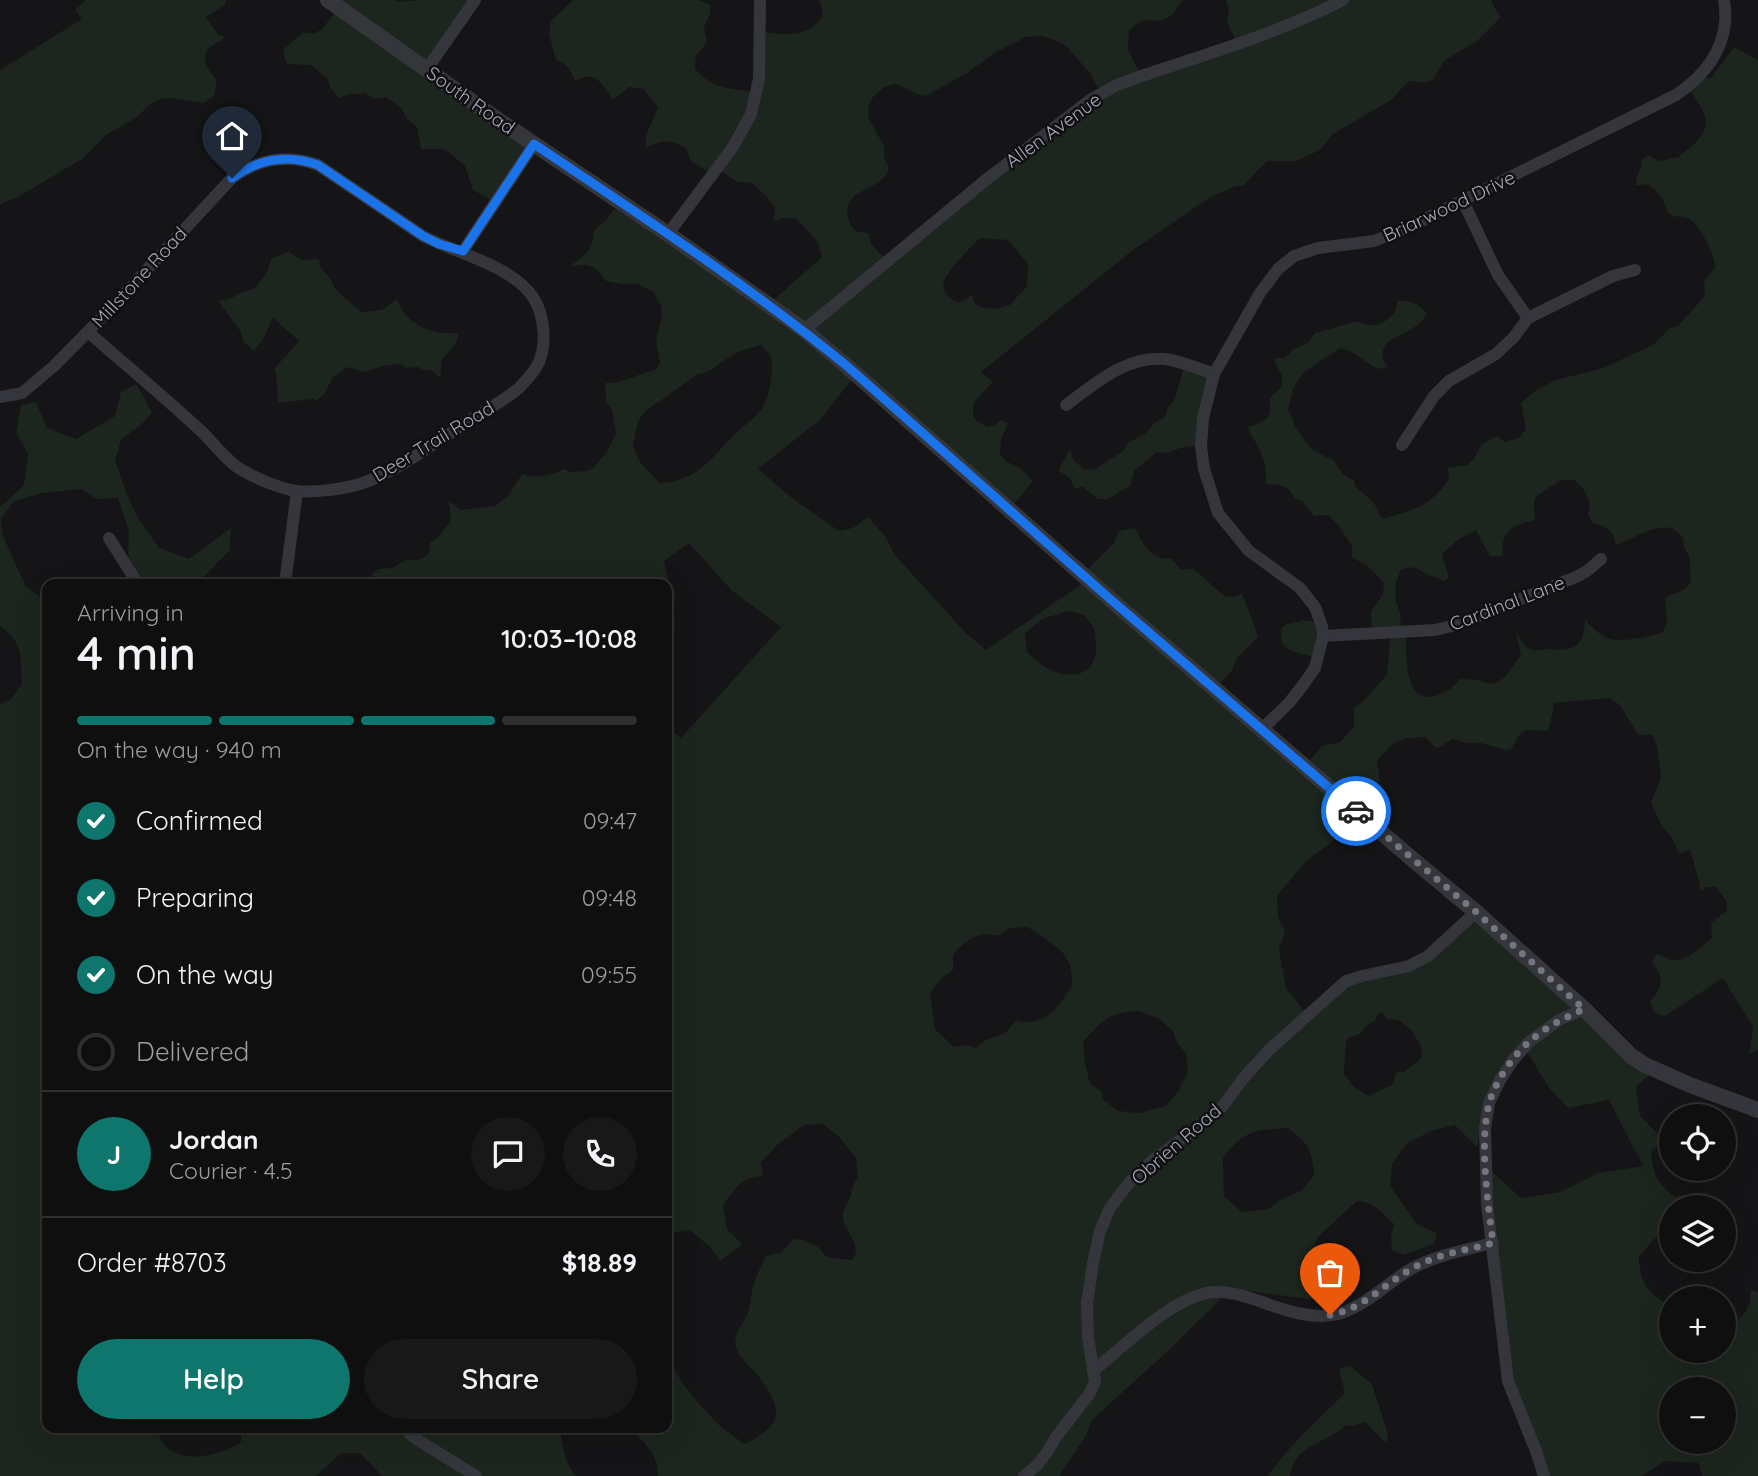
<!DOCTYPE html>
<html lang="en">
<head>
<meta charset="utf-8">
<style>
	body { margin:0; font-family:Quicksand,sans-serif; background:#191819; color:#f1f3f6; height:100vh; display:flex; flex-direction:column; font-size:26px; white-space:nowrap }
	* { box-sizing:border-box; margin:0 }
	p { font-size:23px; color:#9c9c9f }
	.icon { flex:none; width:38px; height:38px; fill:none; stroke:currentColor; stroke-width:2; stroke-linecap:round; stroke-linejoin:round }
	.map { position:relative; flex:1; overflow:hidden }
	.sheet { position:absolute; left:42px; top:579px; width:630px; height:854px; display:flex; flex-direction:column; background:#100f10; border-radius:14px; box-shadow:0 7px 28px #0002,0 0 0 2px #302f30 }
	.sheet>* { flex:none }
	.controls { position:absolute; left:1659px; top:1104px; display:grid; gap:14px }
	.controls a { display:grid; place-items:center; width:77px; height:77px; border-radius:50%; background:#100f10; box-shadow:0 7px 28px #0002,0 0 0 2px #302f30; font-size:35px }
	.pin { position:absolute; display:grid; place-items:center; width:60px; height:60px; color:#fff; margin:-72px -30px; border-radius:50% 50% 50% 0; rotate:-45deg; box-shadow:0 0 7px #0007 }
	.pin .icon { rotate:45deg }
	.courier { position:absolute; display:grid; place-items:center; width:70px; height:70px; margin:-35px; border:5px solid #1a73e8; border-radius:50%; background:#fff; color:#222; box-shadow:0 2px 9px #0007 }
	.head em { font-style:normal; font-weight:600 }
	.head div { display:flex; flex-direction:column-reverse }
	.head { display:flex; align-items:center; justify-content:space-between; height:119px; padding:0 35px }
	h1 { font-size:46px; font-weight:600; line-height:52px }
	.bar { display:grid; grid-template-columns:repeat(4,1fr); gap:10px 7px; align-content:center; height:84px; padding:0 35px }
	.bar i { height:9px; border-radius:5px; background:#302f30 }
	.bar .selected { background:#0f766e }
	.bar p { grid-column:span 4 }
	.line { display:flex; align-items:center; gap:18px; padding:0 35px; border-top:2px solid #302f30 }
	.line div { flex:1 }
	.round { display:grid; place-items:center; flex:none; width:74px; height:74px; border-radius:37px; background:#191819 }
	ol { padding:0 35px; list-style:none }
	li { display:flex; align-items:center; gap:21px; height:77px }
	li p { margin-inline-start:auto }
	li .icon { padding:7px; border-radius:50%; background:#0f766e; color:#fff; stroke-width:4 }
	li:last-child { color:#9c9c9f }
	li i { width:38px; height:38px; border:4px solid #302f30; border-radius:50% }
	.button { display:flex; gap:14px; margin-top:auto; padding:14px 35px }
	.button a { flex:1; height:80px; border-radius:42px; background:#0f766e; color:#fff; font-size:28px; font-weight:600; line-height:80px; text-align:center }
	.button a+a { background:#191819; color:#f1f3f6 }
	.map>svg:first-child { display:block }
	.green { fill:#1c251e; fill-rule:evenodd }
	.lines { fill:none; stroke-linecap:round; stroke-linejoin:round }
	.minor { stroke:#35353c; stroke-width:12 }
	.tertiary { stroke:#35353c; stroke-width:16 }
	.done { stroke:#73757f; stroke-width:7; stroke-dasharray:0 12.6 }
	.route { stroke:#1a73e8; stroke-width:9 }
	.labels { text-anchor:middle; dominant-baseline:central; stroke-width:5; stroke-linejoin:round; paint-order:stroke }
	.street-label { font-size:19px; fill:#a5a9b8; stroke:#100f11 }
</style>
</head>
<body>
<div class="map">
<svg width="1758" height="1476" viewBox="0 0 1758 1476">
	<rect width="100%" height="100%" fill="#151416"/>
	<g class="green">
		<path d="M86 0H226L225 5 206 17 219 36H224L223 40C199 49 201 62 217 80L214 96 204 103 171 98 160 99 150 104 137 117 106 135 82 159 16 198 4 202 0 205V70L82 19 75 10Z"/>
		<path d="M330 0H394L398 2 418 0H473L427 67 532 140 493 201 473 190 465 166 445 149H421L417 127 407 119 402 109 386 97 373 99 365 93 347 95 339 98 331 89 327 78 311 65 287 64 284 56V49L302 33H315L322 29 339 7Z"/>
		<path d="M573 0H698L711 5 710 14 704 27 707 42 696 56 695 68C710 89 730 88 754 92L761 32C781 34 799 38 815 25 824 18 824 10 819 0H1183C1177 6 1176 14 1167 18 1152 26 1147 12 1129 31L1128 50 1139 72 1236 41 1227 22 1229 10 1226 0H1492L1494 7 1501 17 1477 41 1444 61 1433 80 1425 83 1409 81 1391 100 1333 134 1320 150 1296 161H1267L1243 186H1236L1209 198 1133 250 981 372 993 382 973 403V416L977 421 988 427 994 426 1001 420 1008 424 1001 439 1000 454 1007 462 1019 467 1033 481 1010 509 857 373 820 420 758 469 792 498 839 531 853 528 868 517 885 536 895 555 965 632 986 650 1080 585 1086 579 1085 572 1114 543 1119 531 1135 528C1143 544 1151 560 1171 559L1181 569H1194L1224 596 1235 597 1242 593C1247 608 1254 622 1258 637L1237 658 1232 670 1218 686 1306 765 1322 746 1340 742 1354 727V708C1368 699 1375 686 1387 675L1390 638 1372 633 1371 611 1383 595 1384 583 1367 565 1352 558V546L1338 525 1328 515 1314 516 1302 501 1295 499C1287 484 1282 485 1266 484 1267 469 1264 456 1256 443 1253 437 1249 435 1248 427 1264 422 1274 418 1269 399L1281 387 1282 375 1274 361 1275 358H1284L1294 349 1308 343 1315 333 1358 321C1362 323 1369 326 1375 325 1386 323 1398 313 1397 301 1409 300 1420 304 1427 314 1425 317 1423 320 1420 323 1405 337 1371 339 1387 367L1377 369 1350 351 1340 348 1303 373 1293 388 1288 409 1295 426 1311 449 1326 457 1334 460C1339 469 1343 477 1354 480L1355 486 1374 503 1382 519C1413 510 1430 507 1449 479L1447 468 1467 465 1474 459 1482 444 1497 436 1505 442 1519 438 1526 429 1521 403 1535 391 1556 380 1603 368 1653 345 1670 328 1678 326 1705 296 1704 281 1715 267C1715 255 1700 225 1689 219 1681 215 1676 219 1668 213 1666 204 1658 189 1648 185 1645 184 1639 185 1636 185 1636 175 1642 169 1641 160L1649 155 1658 161 1679 157C1683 152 1687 151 1692 146 1716 125 1704 112 1690 90L1694 79 1711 78 1734 47 1758 60V1050L1749 1054 1753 1027 1723 978 1665 1016 1654 1013 1650 1002C1662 987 1665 977 1652 962L1657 954C1664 955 1666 959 1672 960 1685 963 1703 945 1712 938L1711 923 1726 911 1727 902 1716 887H1707L1700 891V885L1690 849 1679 854 1672 838 1661 825 1651 802 1661 778 1657 746 1652 735H1638L1620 705 1609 698 1553 703 1554 708 1548 731 1526 730 1520 734 1511 749 1506 750 1481 743H1466L1452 739 1437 749 1425 737C1396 739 1397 738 1377 761L1380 780 1356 807 1363 816 1342 835 1307 860 1277 896 1278 917 1285 931 1279 949 1286 988 1308 1016 1357 980 1410 969 1475 912 1656 1069 1636 1087 1640 1116 1659 1135V1144L1651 1152C1653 1176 1657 1182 1675 1197L1688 1195 1695 1207 1671 1208V1227L1654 1239 1639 1257C1640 1276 1641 1283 1655 1296 1661 1300 1664 1303 1671 1304V1351H1724V1327C1743 1319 1750 1311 1751 1290L1758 1292V1476H1702L1699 1463 1665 1461 1642 1476H1542L1500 1361 1491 1171 1521 1198 1560 1192 1598 1173 1643 1166 1609 1100 1568 1108 1550 1089 1522 1044 1485 1106 1477 1147 1455 1125 1431 1131 1407 1143 1392 1164 1390 1186 1417 1224 1437 1233 1434 1244 1404 1255 1392 1250 1391 1236 1394 1224C1384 1215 1372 1200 1357 1201L1319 1236 1315 1242C1318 1256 1333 1265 1336 1278 1337 1286 1335 1295 1333 1302L1231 1289 1170 1349 1092 1420 1086 1436 1059 1476H658C658 1454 645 1443 630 1428H667V1358L684 1385 700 1405 720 1426 744 1444C756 1439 778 1426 776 1411 776 1402 767 1388 762 1381 755 1370 740 1361 736 1347 732 1333 744 1325 748 1312 750 1306 750 1298 752 1291 755 1279 760 1267 766 1256L781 1253 794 1239 804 1240 818 1247 826 1256 832 1258 852 1260C864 1245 845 1234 843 1219 842 1210 847 1205 850 1198 853 1190 852 1184 858 1177L856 1158 840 1138 823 1124 804 1125 776 1146 761 1163 763 1176C739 1178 737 1188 723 1205L727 1229 742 1244 720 1261 711 1248 690 1230 667 1233V727L681 738 781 627 731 590 689 543 664 561 672 598 675 625 667 637V584H353L371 576 378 569 392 568 408 559C417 561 422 560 429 553L430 543 438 537 451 521 449 501 461 510 495 506 508 496 522 474C534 479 553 475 565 469L570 472 586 471 593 468 606 453 616 434 612 410 606 402 605 383C626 383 636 374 655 370L660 363 656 340 662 316 661 306 653 292 638 284H623L606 281C593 264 591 264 570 266 585 255 593 250 594 230L606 220 620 202 770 303 822 257C820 240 807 230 795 218H784L773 221 775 208 766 196 752 183 737 182 717 168 711 174 691 161 686 148C670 139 661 140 645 148L647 133 658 107 643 89 629 87 613 100C602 84 596 69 575 81 571 70 567 64 556 60L549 34 551 21ZM1042 36 1054 40 1066 46 1090 73 1100 91 885 258 871 244 868 233C859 233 853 231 850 223 836 188 881 193 889 169L884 157V146L869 119 868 107 873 97 883 88 893 84 901 86 914 93 926 96 967 73 996 52 1026 37ZM980 238 1008 240 1028 264 1027 286 1010 305 995 309 980 307 975 303 972 294C971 295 964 301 963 301 952 306 941 291 944 281 947 271 972 246 980 238ZM761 345C764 349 769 353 771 358 774 371 769 401 760 411 752 421 740 428 732 437 709 461 696 481 660 483L640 462 633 447 638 421 646 411 698 374C711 374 717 364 728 358 738 351 750 348 761 345ZM1561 480H1574C1585 490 1593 499 1588 514L1592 523C1604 525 1616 531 1615 546 1630 540 1660 521 1675 530 1676 531 1683 538 1683 539L1684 547 1689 557 1691 582C1684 592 1676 592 1665 598L1667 622 1663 632C1651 637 1618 643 1607 638 1598 633 1590 626 1585 619 1584 645 1576 652 1550 649 1542 648 1536 653 1528 648 1522 644 1519 636 1515 630L1521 655 1504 678 1494 684 1483 682 1479 680 1460 679C1455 686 1445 693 1438 695 1404 707 1407 658 1406 637L1400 633C1400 626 1402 616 1399 610 1393 593 1394 586 1401 570 1413 566 1415 567 1425 573 1431 577 1437 577 1443 581L1449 578 1442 554 1458 540 1476 530 1490 556H1503C1500 530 1514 525 1535 520L1534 501 1538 495ZM1069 611 1084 615C1095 628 1095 628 1096 645 1097 682 1062 680 1039 663 1035 660 1031 655 1027 652L1025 634 1042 619ZM1028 927C1041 937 1063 947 1069 963 1071 968 1073 980 1072 985 1071 989 1065 995 1063 999 1052 1015 1037 1027 1017 1020L1005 1033 984 1041 976 1048 966 1045 954 1047 935 1029 930 993 941 979 953 970V955C965 940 978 930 998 936L1009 928ZM1139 1011 1159 1019 1173 1031 1177 1043 1186 1053 1188 1072 1179 1090 1166 1106 1139 1113 1118 1111 1103 1099 1101 1091 1090 1084 1085 1063 1083 1042C1104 1019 1107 1013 1139 1011ZM1382 1013 1385 1015 1387 1019 1398 1020 1411 1030 1421 1046 1422 1056 1418 1061 1404 1072H1397L1392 1085 1368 1096 1353 1086 1344 1074 1346 1042 1350 1037 1360 1034 1368 1024 1375 1021 1378 1014ZM1288 1128C1310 1145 1311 1148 1314 1175L1301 1191 1282 1199 1268 1209 1242 1212 1224 1196 1223 1158C1245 1130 1254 1130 1288 1128ZM1671 1390H1724V1442H1671Z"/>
		<path d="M289 252 302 260 319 259 320 267 331 279 335 289 361 312 382 310 397 299C407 326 432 335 459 333L456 343 442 360 440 378 431 370H423L418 367 406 368 400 364 383 366 364 372 348 367 333 377 325 393 317 401 313 399 278 403 276 373 274 369 299 341 273 318 262 341 254 351 243 341 241 332 218 301 232 298 239 293 254 289 266 274 272 258Z"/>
		<path d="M1185 370 1212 379 1200 445 1180 448 1168 453 1157 452 1134 471 1131 485 1108 499H1098L1083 487 1075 488 1070 478 1059 471 1060 467 1070 450 1074 461 1085 470 1095 469 1123 451 1128 443 1146 433 1154 423 1162 419 1166 415 1168 407 1174 401 1183 371Z"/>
		<path d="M136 384 152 412 144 422 121 440 115 461 126 492 138 518 159 548 189 559 231 528 230 550 197 584H148L139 575 128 555 129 531 118 498 97 499 81 489 43 493 14 501 1 519 3 536 25 585 40 597 47 596V1428H157C163 1468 216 1459 241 1442L242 1428H569L561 1434C563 1450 565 1463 576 1476H382L360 1453H341L316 1476H0V704L11 699 22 684C20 657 24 643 0 626V506L5 503 24 485 28 454 16 433 21 405 36 402 47 428 76 439 115 416 121 392Z"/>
		<path d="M1301 620 1316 622 1318 620 1315 657C1297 652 1278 653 1281 629L1287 624 1301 621Z"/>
		<path d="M1350 1366 1372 1384 1388 1434 1386 1443 1365 1422 1356 1425 1345 1426C1324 1445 1295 1444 1290 1476H1268C1289 1445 1319 1419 1345 1393L1339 1369Z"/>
	</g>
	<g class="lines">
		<g class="minor">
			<path d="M427 69 475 0"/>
			<path d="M1463 201 1498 275 1528 318"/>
			<path d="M668 234 733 147 751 114 759 79 760 0"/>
			<path d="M463 251 534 144"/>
			<path d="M804 330 987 179 1090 100 1117 85 1136 78C1206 54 1277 34 1343 0"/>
			<path d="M0 397 22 393 54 366 117 302 232 178C258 159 288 154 318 165L423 236C455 253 511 265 533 297 545 316 548 348 536 368 531 375 525 382 519 388 504 401 486 410 470 420 438 441 395 473 360 484 343 489 313 493 296 491 279 488 257 479 242 470 228 463 212 441 200 430 163 396 125 364 88 332"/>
			<path d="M1066 405C1097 382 1131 352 1171 360 1185 363 1200 369 1214 374"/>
			<path d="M1402 445 1434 396 1449 381 1496 354 1514 337 1528 318 1613 276 1635 270"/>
			<path d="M109 538 138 584"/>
			<path d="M285 584 297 491"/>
			<path d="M1323 636 1435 630 1456 625 1576 577 1587 571 1601 559"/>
			<path d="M1261 730 1289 703 1303 685 1315 668 1323 636 1322 626 1315 607 1300 588 1249 551 1218 513 1204 469 1201 446 1203 418 1214 374 1260 293 1278 269 1294 256 1318 248 1374 241 1409 227 1676 95C1701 78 1722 54 1725 23 1726 15 1725 7 1724 0"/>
			<path d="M1093 1371C1123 1347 1170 1300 1207 1293 1227 1289 1247 1297 1265 1303 1287 1311 1315 1320 1338 1314 1366 1306 1387 1283 1411 1269 1436 1255 1466 1250 1493 1243"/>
			<path d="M404 1428 413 1437 476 1476"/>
			<path d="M1024 1476 1036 1466 1046 1454 1056 1437 1090 1393 1095 1381 1088 1337 1087 1303 1093 1263 1100 1231 1110 1208 1128 1184 1153 1160 1198 1127 1222 1107 1246 1075 1270 1049 1346 981 1362 976 1409 966 1428 956 1476 912"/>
			<path d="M1544 1476 1536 1451 1508 1381 1487 1204 1485 1128 1489 1103 1500 1080 1513 1060 1529 1042 1559 1020 1584 1009"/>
		</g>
		<path class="tertiary" d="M328 0 504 124 668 234 804 330 849 368 1109 598 1411 858 1476 912 1584 1009 1631 1056 1645 1065 1690 1085 1758 1110"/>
	</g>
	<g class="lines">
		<path class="done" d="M1330 1315C1364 1309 1386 1282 1415 1267 1438 1254 1467 1250 1493 1243 1488 1203 1479 1143 1489 1104 1494 1084 1513 1055 1529 1042 1545 1027 1565 1018 1584 1009L1476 912 1356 811"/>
		<path class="route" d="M232 178C258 159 288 154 318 165L423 236 439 244 463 251 534 144C640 215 748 285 847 366L1109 598 1356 811"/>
	</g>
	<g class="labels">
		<g class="street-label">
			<text transform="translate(471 100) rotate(35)">South Road</text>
			<text transform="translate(1053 130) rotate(-36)">Allen Avenue</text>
			<text transform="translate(1449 206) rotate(-25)">Briarwood Drive</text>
			<text transform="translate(139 277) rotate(-47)">Millstone Road</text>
			<text transform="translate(433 441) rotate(-31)">Deer Trail Road</text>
			<text transform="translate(1507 603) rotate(-21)">Cardinal Lane</text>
			<text transform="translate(1176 1144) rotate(-41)">Obrien Road</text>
		</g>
	</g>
</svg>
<div class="controls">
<a><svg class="icon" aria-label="locate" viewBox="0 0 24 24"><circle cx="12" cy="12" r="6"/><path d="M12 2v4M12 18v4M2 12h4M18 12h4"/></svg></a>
<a><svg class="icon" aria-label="layers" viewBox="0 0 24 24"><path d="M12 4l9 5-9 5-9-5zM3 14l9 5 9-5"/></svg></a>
<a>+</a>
<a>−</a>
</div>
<div class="pin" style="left:1330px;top:1315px;background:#ea580c"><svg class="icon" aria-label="bag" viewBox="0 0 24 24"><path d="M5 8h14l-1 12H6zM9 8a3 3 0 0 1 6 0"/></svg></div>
<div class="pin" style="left:232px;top:178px;background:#1f2937"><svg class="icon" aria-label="home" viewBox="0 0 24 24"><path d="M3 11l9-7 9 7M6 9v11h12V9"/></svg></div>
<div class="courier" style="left:1356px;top:811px"><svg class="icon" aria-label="car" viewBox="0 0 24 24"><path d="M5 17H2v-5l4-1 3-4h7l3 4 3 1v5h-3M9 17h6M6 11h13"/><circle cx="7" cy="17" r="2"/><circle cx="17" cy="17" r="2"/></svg></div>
<section class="sheet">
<div class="head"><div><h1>4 min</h1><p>Arriving in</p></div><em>10:03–10:08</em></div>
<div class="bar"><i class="selected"></i><i class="selected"></i><i class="selected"></i><i></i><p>On the way · 940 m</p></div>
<ol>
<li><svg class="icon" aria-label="check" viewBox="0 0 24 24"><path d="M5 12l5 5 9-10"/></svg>Confirmed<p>09:47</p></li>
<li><svg class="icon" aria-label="check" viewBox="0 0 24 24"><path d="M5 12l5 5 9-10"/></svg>Preparing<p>09:48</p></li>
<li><svg class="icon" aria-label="check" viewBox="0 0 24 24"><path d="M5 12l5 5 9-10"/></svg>On the way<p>09:55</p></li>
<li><i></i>Delivered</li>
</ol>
<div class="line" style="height:126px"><b class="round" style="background:#0f766e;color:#fff">J</b><div><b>Jordan</b><p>Courier · 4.5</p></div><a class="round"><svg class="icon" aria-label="chat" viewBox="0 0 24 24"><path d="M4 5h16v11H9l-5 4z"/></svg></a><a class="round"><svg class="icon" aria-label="phone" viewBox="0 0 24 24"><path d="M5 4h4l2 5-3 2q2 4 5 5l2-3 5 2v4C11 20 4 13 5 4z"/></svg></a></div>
<div class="line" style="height:91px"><div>Order #8703</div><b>$18.89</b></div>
<div class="button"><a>Help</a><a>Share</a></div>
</section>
</div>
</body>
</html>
